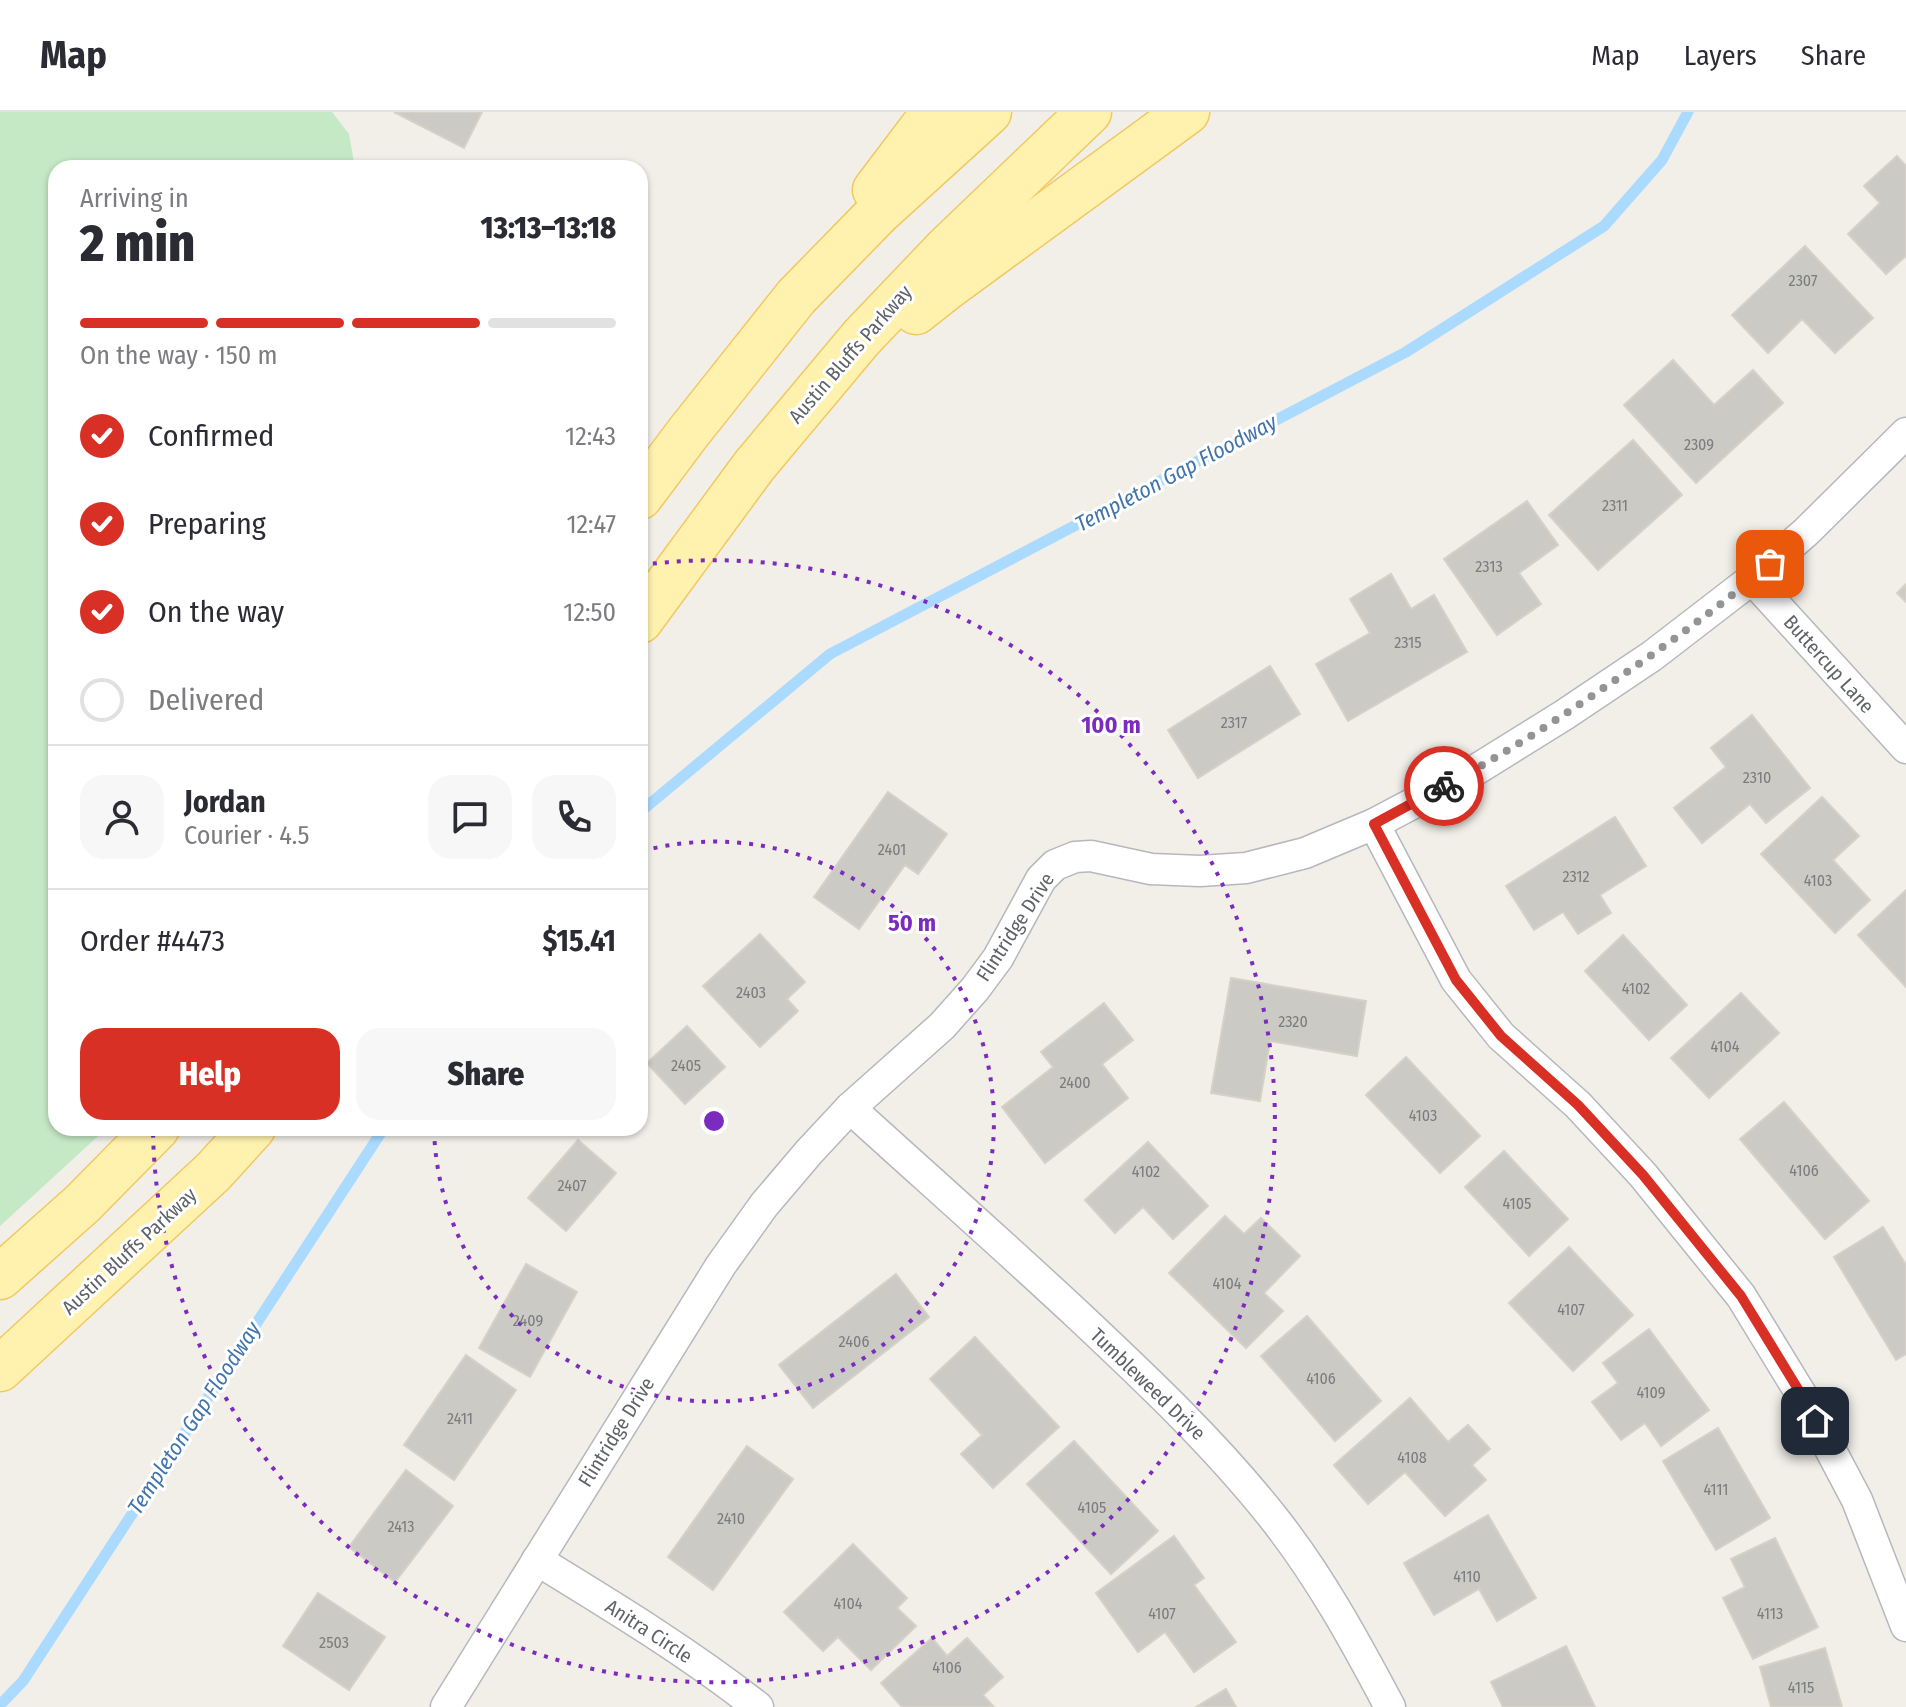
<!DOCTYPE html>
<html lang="en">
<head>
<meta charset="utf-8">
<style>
	body { margin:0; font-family:"Fira Sans Condensed",sans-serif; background:#f7f7f7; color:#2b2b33; height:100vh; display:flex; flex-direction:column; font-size:30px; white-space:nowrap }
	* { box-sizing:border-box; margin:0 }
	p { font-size:26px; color:#7c7c81 }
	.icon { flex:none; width:44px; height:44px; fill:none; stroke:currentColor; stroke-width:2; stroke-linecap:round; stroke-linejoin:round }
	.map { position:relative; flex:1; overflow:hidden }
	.panel { position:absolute; left:48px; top:48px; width:600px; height:976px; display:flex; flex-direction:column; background:#fff; border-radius:24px; box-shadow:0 2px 6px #0004 }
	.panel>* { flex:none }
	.pin { position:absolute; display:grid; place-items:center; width:68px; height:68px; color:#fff; margin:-34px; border-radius:16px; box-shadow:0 4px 12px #0006 }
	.courier { position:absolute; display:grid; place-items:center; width:80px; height:80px; margin:-40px; border:6px solid #d93025; border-radius:50%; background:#fff; color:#222; box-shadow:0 2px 10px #0007 }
	.head em { font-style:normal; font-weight:800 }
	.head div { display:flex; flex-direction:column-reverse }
	.head { display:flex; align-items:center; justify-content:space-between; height:136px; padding:0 32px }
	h1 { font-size:52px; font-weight:800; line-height:60px }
	.bar { display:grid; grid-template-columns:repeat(4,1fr); gap:12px 8px; align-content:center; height:96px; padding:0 32px }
	.bar i { height:10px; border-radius:6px; background:#e1e1e2 }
	.bar .active { background:#d93025 }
	.bar p { grid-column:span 4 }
	.line { display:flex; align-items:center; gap:20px; padding:0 32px; border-top:2px solid #e1e1e2 }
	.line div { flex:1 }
	.round { display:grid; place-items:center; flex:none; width:84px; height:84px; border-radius:24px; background:#f7f7f7 }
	ol { padding:0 32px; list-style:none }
	li { display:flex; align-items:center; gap:24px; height:88px }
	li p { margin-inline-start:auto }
	li .icon { padding:8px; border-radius:50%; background:#d93025; color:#fff; stroke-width:4 }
	li:last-child { color:#7c7c81 }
	li i { width:44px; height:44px; border:4px solid #e1e1e2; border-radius:50% }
	.button { display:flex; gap:16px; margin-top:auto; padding:16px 32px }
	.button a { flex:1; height:92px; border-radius:24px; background:#d93025; color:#fff; font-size:32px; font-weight:800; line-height:92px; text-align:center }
	.button a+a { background:#f7f7f7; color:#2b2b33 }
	header { display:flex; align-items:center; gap:48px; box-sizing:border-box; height:112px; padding:0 40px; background:#fff; border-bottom:2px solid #e1e1e2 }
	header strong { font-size:38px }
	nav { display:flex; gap:44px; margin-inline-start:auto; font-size:28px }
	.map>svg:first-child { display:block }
	.green { fill:#c5e8c5 }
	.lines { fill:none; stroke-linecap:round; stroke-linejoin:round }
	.stream { stroke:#aadaff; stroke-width:11 }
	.building { fill:#cccac5; stroke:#d6d1c6; stroke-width:2 }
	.street-casing { stroke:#b5b8bc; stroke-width:33 }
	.primary-casing { stroke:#f2c960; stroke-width:47 }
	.street { stroke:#fff; stroke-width:30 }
	.primary { stroke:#fff2af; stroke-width:44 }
	.done { stroke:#929495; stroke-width:8; stroke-dasharray:0 14.4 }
	.route { stroke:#d93025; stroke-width:10 }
	.ring { fill:none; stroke:#7b2cbf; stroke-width:4; stroke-dasharray:4 8 }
	.labels { text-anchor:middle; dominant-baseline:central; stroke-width:6; stroke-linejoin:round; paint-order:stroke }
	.number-label { font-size:16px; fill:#7a7d7f }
	.street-label { font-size:20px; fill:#5f6368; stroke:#fff }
	.water-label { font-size:22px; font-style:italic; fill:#4174aa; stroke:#fff }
	.centre { fill:#7b2cbf; stroke:#fff; stroke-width:4 }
	.ring-label { font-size:24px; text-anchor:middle; font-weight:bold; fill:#7b2cbf; stroke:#fff; stroke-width:6; stroke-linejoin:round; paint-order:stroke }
</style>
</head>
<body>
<header>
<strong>Map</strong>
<nav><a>Map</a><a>Layers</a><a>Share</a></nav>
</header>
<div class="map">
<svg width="1906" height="1595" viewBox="0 0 1906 1595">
	<rect width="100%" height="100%" fill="#f1efe8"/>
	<path class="green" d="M0 0H332L349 22 355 56H56V1016H107L0 1114Z"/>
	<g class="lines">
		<g class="stream">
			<path d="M640 700 830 542 1406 240 1604 114 1662 48 1688 0"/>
			<path d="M0 1593 23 1569 384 1016"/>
		</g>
	</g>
	<g class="building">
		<path d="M394 0H482L464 36Z"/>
		<path d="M1897 44 1906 54V144L1886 162 1848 122 1880 91 1864 74Z"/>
		<path d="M1805 134 1873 206 1835 241 1802 207 1768 241 1732 203Z"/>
		<path d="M1673 248 1714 293 1753 258 1783 291 1696 371 1624 293Z"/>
		<path d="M1633 328 1682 383 1598 458 1549 403Z"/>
		<path d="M1527 389 1558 433 1519 461 1541 492 1497 523 1444 447Z"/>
		<path d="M1391 462 1411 497 1434 483 1467 540 1348 609 1316 552 1370 521 1350 487Z"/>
		<path d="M1906 472V490L1897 481Z"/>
		<path d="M1270 554 1300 602 1198 666 1168 618Z"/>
		<path d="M1752 603 1810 676 1766 711 1750 692 1702 731 1674 696 1726 655 1711 636Z"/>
		<path d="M888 680 947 722 918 762 905 753 859 817 814 785Z"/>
		<path d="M1822 685 1859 724 1833 748 1870 788 1835 821 1761 742Z"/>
		<path d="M1615 705 1646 754 1600 783 1611 801 1578 822 1563 800 1534 818 1506 774Z"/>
		<path d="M1906 778V875L1858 823Z"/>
		<path d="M760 822 805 870 787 887 798 899 760 935 703 874Z"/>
		<path d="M1623 823 1687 893 1649 928 1585 859Z"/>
		<path d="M1231 866 1366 889 1357 944 1270 929 1260 989 1211 981Z"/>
		<path d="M1741 881 1779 921 1709 986 1671 946Z"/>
		<path d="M1104 891 1133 928 1102 952 1128 986 1045 1051 1002 995 1053 955 1041 940Z"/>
		<path d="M687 914 725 955 685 992 647 951Z"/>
		<path d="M1406 945 1480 1024 1440 1061 1366 983Z"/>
		<path d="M1784 990 1869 1089 1825 1127 1740 1027Z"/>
		<path d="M578 1028 616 1061 566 1119 528 1086Z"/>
		<path d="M1148 1030 1208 1094 1173 1127 1143 1095 1115 1121 1085 1088Z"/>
		<path d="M1504 1039 1568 1107 1529 1144 1465 1075Z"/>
		<path d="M1225 1104 1244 1122 1261 1106 1300 1144 1264 1181 1283 1199 1246 1236 1169 1161Z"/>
		<path d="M1883 1115 1906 1153V1242L1896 1248 1834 1145Z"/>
		<path d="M1569 1135 1633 1203 1573 1259 1509 1191Z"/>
		<path d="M526 1152 577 1180 530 1265 479 1236Z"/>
		<path d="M896 1162 929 1205 813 1296 779 1253Z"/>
		<path d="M1307 1204 1381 1289 1335 1329 1261 1244Z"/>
		<path d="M1649 1217 1709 1298 1661 1334 1645 1311 1621 1328 1592 1290 1618 1271 1603 1251Z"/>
		<path d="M975 1225 1059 1315 993 1376 961 1342 982 1323 930 1267Z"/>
		<path d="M466 1243 516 1278 454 1368 404 1333Z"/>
		<path d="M1410 1286 1448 1330 1468 1313 1490 1337 1472 1353 1486 1368 1445 1404 1405 1360 1368 1392 1334 1353Z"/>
		<path d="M1718 1316 1770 1406 1716 1438 1663 1349Z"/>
		<path d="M1074 1329 1158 1419 1111 1462 1027 1372Z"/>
		<path d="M747 1334 793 1367 713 1478 668 1445Z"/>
		<path d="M406 1358 453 1394 395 1470 349 1435Z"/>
		<path d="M1488 1403 1536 1486 1497 1509 1479 1477 1434 1503 1404 1451Z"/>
		<path d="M1174 1424 1204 1466 1194 1473 1236 1530 1194 1560 1165 1520 1138 1540 1096 1481Z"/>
		<path d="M1775 1426 1818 1515 1753 1547 1723 1486 1745 1475 1731 1447Z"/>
		<path d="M853 1432 907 1486 897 1496 916 1514 871 1558 838 1525 823 1539 784 1500Z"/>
		<path d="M318 1481 385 1525 349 1578 283 1534Z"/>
		<path d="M932 1526 947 1544 967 1526 1003 1565 983 1583 994 1595H902L881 1571Z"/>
		<path d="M1566 1534 1595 1595H1503L1491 1570Z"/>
		<path d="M1825 1536 1842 1595H1771L1760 1555Z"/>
		<path d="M1226 1577 1236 1595H1196Z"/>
	</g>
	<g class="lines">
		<defs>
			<g id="street">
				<path d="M1752 467 1906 636"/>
				<path d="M1374 712 1456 868 1501 924 1578 993 1643 1063 1741 1184 1801 1282 1857 1388 1906 1514"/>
				<path d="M850 996C927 1066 1004 1134 1079 1204 1147 1268 1214 1331 1272 1404 1319 1463 1355 1529 1390 1595"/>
				<path d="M537 1448C612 1494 688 1540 758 1595"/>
				<path d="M446 1595 721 1153 764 1093 809 1040 850 996 942 914 975 877 998 846 1041 767 1055 753 1075 745 1091 744 1151 757 1200 759 1246 756 1305 741 1374 712 1474 659 1564 603 1652 544 1752 467 1806 420 1906 321"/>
			</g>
			<g id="primary">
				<path d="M875 78 934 0"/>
				<path d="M916 200 945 177 1187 0"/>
				<path d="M640 385 688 321 796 185 879 100 989 0"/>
				<path d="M640 509 754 354 862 225 946 137 1089 0"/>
				<path d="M0 1165 82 1092 157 1016"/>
				<path d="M0 1257 213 1060 253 1016"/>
			</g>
		</defs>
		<use href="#street" class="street-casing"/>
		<use href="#primary" class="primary-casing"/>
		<use href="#street" class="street"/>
		<use href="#primary" class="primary"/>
	</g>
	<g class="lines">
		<path class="done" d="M1444 674C1498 646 1551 612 1602 577 1660 538 1717 497 1770 452"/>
		<path class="route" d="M1444 674 1374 712 1456 868 1501 924 1578 993 1643 1063 1741 1184 1801 1282 1815 1309"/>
	</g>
	<g class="ring">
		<path d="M642 739A280 280 0 1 1 434 1016"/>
		<path d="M641 453A561 561 0 1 1 153 1019"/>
	</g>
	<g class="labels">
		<g class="number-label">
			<text x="1803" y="168">2307</text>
			<text x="1699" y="332">2309</text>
			<text x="1615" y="393">2311</text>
			<text x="1489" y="454">2313</text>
			<text x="1408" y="530">2315</text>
			<text x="1234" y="610">2317</text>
			<text x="1757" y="665">2310</text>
			<text x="892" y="737">2401</text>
			<text x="1576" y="764">2312</text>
			<text x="1818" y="768">4103</text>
			<text x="1636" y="876">4102</text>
			<text x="751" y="880">2403</text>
			<text x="1293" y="909">2320</text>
			<text x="1725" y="934">4104</text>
			<text x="686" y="953">2405</text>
			<text x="1075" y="970">2400</text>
			<text x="1423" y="1003">4103</text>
			<text x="1804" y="1058">4106</text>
			<text x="1146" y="1059">4102</text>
			<text x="572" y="1073">2407</text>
			<text x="1517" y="1091">4105</text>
			<text x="1227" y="1171">4104</text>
			<text x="1571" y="1197">4107</text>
			<text x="528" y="1208">2409</text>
			<text x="854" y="1229">2406</text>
			<text x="1321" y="1266">4106</text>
			<text x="1651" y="1280">4109</text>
			<text x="460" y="1306">2411</text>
			<text x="1412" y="1345">4108</text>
			<text x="1716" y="1377">4111</text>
			<text x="1092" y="1395">4105</text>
			<text x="731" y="1406">2410</text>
			<text x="401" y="1414">2413</text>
			<text x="1467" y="1464">4110</text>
			<text x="848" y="1491">4104</text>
			<text x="1162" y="1501">4107</text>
			<text x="1770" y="1501">4113</text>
			<text x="334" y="1530">2503</text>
			<text x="947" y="1555">4106</text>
			<text x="1801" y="1575">4115</text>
		</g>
		<g class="street-label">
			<text transform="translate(850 242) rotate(-49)">Austin Bluffs Parkway</text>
			<text transform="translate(1829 552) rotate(48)">Buttercup Lane</text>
			<text transform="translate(1015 815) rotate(-57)">Flintridge Drive</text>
			<text transform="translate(129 1139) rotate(-43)">Austin Bluffs Parkway</text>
			<text transform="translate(1148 1272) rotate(44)">Tumbleweed Drive</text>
			<text transform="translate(616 1320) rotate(-58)">Flintridge Drive</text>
			<text transform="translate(649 1519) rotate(33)">Anitra Circle</text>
		</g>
		<g class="water-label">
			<text transform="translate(1176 361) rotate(-28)">Templeton Gap Floodway</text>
			<text transform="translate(194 1306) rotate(-57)">Templeton Gap Floodway</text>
		</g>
	</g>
	<circle cx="714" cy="1009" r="12" class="centre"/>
	<g class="ring-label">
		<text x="1111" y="621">100 m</text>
		<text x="912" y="819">50 m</text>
	</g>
</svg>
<div class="pin" style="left:1770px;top:452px;background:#ea580c"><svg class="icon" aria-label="bag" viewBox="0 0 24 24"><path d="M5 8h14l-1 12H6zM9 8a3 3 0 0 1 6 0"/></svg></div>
<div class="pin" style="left:1815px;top:1309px;background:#1f2937"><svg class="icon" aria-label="home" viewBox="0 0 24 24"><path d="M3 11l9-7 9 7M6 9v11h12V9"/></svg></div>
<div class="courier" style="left:1444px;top:674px"><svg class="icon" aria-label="bike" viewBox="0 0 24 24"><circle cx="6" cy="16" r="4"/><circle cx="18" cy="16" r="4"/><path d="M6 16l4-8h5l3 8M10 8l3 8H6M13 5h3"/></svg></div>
<section class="panel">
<div class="head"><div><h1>2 min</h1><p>Arriving in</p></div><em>13:13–13:18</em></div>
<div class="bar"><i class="active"></i><i class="active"></i><i class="active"></i><i></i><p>On the way · 150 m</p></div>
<ol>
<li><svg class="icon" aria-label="check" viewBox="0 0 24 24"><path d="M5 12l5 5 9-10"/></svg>Confirmed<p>12:43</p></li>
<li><svg class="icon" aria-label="check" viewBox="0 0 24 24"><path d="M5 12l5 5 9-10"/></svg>Preparing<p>12:47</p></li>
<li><svg class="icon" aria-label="check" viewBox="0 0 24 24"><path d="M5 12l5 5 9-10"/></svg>On the way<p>12:50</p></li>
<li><i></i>Delivered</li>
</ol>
<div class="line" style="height:144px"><a class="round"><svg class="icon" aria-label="person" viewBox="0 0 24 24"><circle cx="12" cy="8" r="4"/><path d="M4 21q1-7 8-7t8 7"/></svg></a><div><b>Jordan</b><p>Courier · 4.5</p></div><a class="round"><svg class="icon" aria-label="chat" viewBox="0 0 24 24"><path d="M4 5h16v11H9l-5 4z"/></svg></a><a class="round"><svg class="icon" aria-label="phone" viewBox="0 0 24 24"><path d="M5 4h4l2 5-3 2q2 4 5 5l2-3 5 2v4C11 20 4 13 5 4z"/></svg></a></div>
<div class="line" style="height:104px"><div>Order #4473</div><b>$15.41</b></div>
<div class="button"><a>Help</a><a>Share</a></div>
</section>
</div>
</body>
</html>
